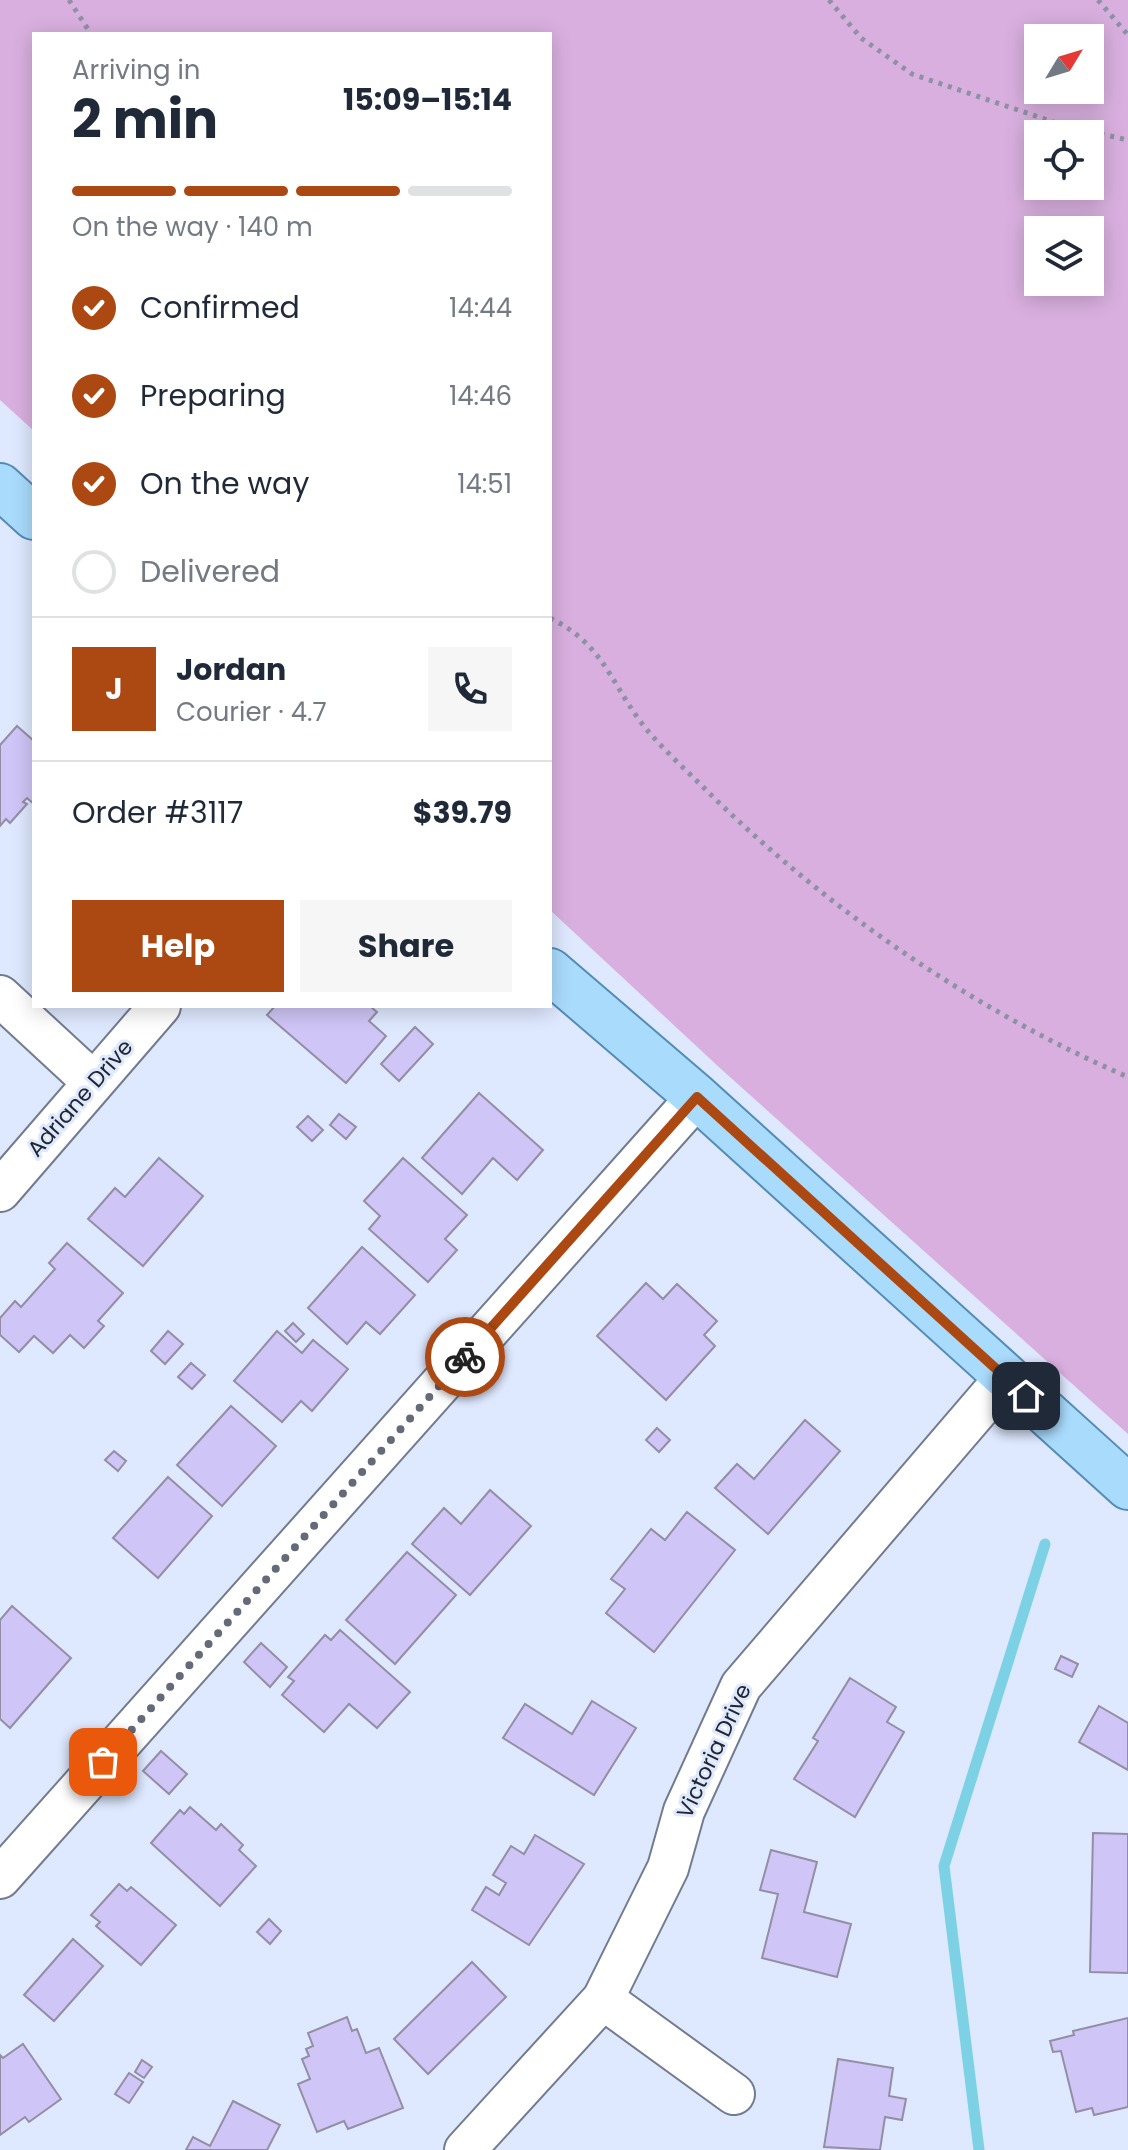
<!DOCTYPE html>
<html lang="en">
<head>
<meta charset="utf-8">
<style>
	body { margin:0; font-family:Poppins,sans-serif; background:#f6f6f7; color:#1f2937; height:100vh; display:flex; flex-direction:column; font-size:30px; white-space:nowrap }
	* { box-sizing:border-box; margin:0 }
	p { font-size:26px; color:#747a83 }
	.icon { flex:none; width:44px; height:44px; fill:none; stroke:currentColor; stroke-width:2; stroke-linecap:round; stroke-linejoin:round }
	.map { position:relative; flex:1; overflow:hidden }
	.sheet { position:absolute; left:32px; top:32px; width:520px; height:976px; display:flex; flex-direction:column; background:#fff; border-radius:0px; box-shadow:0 4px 20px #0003 }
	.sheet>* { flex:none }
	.needle { width:52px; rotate:52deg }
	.fabs { position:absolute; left:1024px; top:24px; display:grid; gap:16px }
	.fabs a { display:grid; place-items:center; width:80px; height:80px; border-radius:0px; background:#fff; box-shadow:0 4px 20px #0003; font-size:40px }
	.pin { position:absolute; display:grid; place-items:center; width:68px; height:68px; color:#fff; margin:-34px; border-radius:16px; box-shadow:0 4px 12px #0006 }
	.courier { position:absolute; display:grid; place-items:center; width:80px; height:80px; margin:-40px; border:6px solid #ac4912; border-radius:50%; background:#fff; color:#222; box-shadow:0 2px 10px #0007 }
	.head em { font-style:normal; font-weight:700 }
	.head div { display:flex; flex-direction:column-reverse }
	.head { display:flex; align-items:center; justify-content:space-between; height:136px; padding:0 40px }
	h1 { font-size:52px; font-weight:700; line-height:60px }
	.bar { display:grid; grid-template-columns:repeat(4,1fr); gap:12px 8px; align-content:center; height:96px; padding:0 40px }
	.bar i { height:10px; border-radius:6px; background:#e0e1e3 }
	.bar .on { background:#ac4912 }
	.bar p { grid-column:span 4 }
	.line { display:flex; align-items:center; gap:20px; padding:0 40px; border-top:2px solid #e0e1e3 }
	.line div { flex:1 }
	.round { display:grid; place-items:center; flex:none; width:84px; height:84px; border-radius:0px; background:#f6f6f7 }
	ol { padding:0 40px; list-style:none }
	li { display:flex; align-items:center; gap:24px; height:88px }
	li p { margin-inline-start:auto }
	li .icon { padding:8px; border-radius:50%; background:#ac4912; color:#fff; stroke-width:4 }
	li:last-child { color:#747a83 }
	li i { width:44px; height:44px; border:4px solid #e0e1e3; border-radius:50% }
	.primary-button { display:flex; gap:16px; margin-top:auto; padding:16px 40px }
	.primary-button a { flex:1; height:92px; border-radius:0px; background:#ac4912; color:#fff; font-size:32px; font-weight:700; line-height:92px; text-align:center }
	.primary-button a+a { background:#f6f6f7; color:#1f2937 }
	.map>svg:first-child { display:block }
	.green { fill:#d9afdf; fill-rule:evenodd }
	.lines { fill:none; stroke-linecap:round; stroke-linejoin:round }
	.stream { stroke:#7cd2e4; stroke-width:11 }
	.building { fill:#cfc5f6; stroke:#938ea4; stroke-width:2 }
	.street-casing { stroke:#737c8f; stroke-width:44 }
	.primary-casing { stroke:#558cb3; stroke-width:48 }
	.path { stroke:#8b92a2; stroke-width:5; stroke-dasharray:4 6; stroke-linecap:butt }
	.street { stroke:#fff; stroke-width:40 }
	.primary { stroke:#a9dbfd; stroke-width:44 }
	.done { stroke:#646a77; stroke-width:8; stroke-dasharray:0 14.4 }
	.route { stroke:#ac4912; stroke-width:10 }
	.labels { text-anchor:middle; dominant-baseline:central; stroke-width:6; stroke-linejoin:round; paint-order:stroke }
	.street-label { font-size:22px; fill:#22262e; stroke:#dee8fe }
</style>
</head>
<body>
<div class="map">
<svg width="1128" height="2150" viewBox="0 0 1128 2150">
	<rect width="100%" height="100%" fill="#dee8fe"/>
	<path class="green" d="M0 0H1128V1434L721 1069 550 910V34H34V431L0 400ZM1090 38V90H1038V38ZM1090 134V186H1038V134ZM1090 230V282H1038V230Z"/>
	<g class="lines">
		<path class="stream" d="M979 2150 944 1866 1045 1544"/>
	</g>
	<g class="building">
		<path d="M17 726 34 741V804L27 798 23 802 27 804 10 823 6 819 0 826V745Z"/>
		<path d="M275 1006H370L377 1012 369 1021 386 1036 346 1083 267 1015Z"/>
		<path d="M415 1027 433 1044 399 1081 381 1064Z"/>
		<path d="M479 1093 543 1150 517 1180 493 1158 462 1194 422 1158Z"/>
		<path d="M339 1114 356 1127 346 1139 330 1125Z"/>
		<path d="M308 1116 323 1130 312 1141 297 1127Z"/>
		<path d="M159 1158 203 1196 143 1266 88 1219 115 1188 125 1197Z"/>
		<path d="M403 1158 467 1215 445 1239 457 1250 428 1282 369 1229 380 1216 364 1201Z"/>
		<path d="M67 1243 123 1293 98 1321 104 1326 84 1348 70 1335 53 1353 34 1336 19 1352 0 1335V1318L15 1301 21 1307 55 1269 49 1263Z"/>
		<path d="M362 1247 415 1295 380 1334 366 1322 347 1344 308 1308Z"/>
		<path d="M646 1283 663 1299 677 1284 717 1321 704 1335 715 1346 666 1400 597 1336Z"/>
		<path d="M293 1323 304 1334 296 1342 285 1331Z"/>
		<path d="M168 1331 183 1344 165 1364 151 1351Z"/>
		<path d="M277 1331 302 1353 313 1340 348 1369 312 1411 301 1401 282 1422 234 1381Z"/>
		<path d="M191 1363 205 1375 192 1389 178 1377Z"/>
		<path d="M231 1406 276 1446 222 1506 177 1465Z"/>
		<path d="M805 1420 840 1451 768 1534 715 1488 737 1464 754 1479Z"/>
		<path d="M657 1428 670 1440 659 1452 646 1440Z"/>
		<path d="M114 1451 126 1461 118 1471 105 1460Z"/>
		<path d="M168 1477 212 1516 158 1578 113 1538Z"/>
		<path d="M490 1490 531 1526 470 1595 412 1544 444 1508 461 1524Z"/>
		<path d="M687 1512 735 1550 654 1652 606 1613 625 1589 611 1579 651 1529 665 1540Z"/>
		<path d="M407 1552 456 1595 395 1664 346 1620Z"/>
		<path d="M12 1606 71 1658 10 1728 0 1719V1620Z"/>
		<path d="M340 1630 410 1692 377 1728 349 1704 324 1732 282 1695 294 1681 288 1677 325 1635 331 1640Z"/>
		<path d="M261 1643 287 1667 270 1687 244 1662Z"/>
		<path d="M1061 1656 1078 1664 1072 1677 1055 1669Z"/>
		<path d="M850 1678 896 1707 887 1722 904 1732 855 1817 794 1779 818 1741 813 1738Z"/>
		<path d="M592 1701 636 1728 594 1795 503 1738 525 1704 572 1734Z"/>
		<path d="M1099 1706 1128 1723V1770L1079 1742Z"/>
		<path d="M161 1751 187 1774 169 1794 143 1771Z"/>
		<path d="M190 1807 216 1830 221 1824 243 1845 239 1850 256 1866 220 1906 151 1843 180 1810 184 1814Z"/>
		<path d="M1093 1833 1128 1834V1973L1090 1972Z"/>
		<path d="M535 1835 584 1864 529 1945 472 1910 486 1887 499 1895 506 1883 493 1875 511 1846 524 1854Z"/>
		<path d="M771 1850 817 1862 804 1912 851 1924 837 1977 762 1958 778 1894 760 1890Z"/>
		<path d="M119 1884 127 1891 131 1887 176 1925 141 1965 96 1926 100 1922 91 1915Z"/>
		<path d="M269 1919 281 1931 270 1944 257 1932Z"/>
		<path d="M73 1939 103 1966 54 2021 24 1995Z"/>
		<path d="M472 1962 506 1997 428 2074 394 2039Z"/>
		<path d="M347 2017 352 2031 357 2029 366 2053 379 2048 403 2108 348 2129 344 2121 317 2132 298 2084 310 2079 302 2059 309 2056 306 2049 313 2046 308 2033Z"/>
		<path d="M1128 2018V2107L1094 2115 1092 2108 1076 2112 1061 2051 1053 2052 1050 2041 1074 2035 1073 2031Z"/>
		<path d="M23 2044 61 2099 29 2122 25 2117 0 2135V2055L3 2058Z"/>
		<path d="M838 2059 893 2068 889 2096 906 2099 902 2120 885 2117 880 2150 824 2147Z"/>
		<path d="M142 2060 152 2067 144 2078 135 2072Z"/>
		<path d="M129 2073 143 2082 129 2103 115 2094Z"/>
		<path d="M233 2101 280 2125 267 2150H186L193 2137 210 2146Z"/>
	</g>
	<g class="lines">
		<defs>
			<g id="street">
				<path d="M0 996 93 1082"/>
				<path d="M0 1191 160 1006"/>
				<path d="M0 1878 697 1097"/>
				<path d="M603 1999 734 2094"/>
				<path d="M465 2150 603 1999 668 1868 684 1811 741 1686 1006 1377"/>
			</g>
			<g id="primary">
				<path d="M0 486 34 517"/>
				<path d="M550 971 697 1097 1128 1487"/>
			</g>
		</defs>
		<use href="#street" class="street-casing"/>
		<use href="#primary" class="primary-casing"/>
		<g class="path">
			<path d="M69 0 91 34"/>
			<path d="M829 0 861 38 912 74 1065 126 1128 140"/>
			<path d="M1098 0 1128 35"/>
			<path d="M550 618C602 644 608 677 640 721 658 745 682 766 703 787 824 907 971 1009 1128 1077"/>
		</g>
		<use href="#street" class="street"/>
		<use href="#primary" class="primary"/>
	</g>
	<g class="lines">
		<path class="done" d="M103 1762 465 1357"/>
		<path class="route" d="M465 1357 697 1097 1026 1396"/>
	</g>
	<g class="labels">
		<g class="street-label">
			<text transform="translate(80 1098) rotate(-49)">Adriane Drive</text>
			<text transform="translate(714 1751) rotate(-65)">Victoria Drive</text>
		</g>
	</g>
</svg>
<div class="fabs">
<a><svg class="needle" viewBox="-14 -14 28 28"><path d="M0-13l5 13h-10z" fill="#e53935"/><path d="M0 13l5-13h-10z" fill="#747a83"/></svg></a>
<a><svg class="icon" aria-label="locate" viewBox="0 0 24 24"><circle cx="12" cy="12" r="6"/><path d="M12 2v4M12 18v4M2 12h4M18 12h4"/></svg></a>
<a><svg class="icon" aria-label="layers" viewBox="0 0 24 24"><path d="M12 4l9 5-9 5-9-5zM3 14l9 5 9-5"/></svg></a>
</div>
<div class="pin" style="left:103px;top:1762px;background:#ea580c"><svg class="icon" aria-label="bag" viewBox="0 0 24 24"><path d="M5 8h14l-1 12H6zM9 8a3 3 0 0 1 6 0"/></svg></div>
<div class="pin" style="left:1026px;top:1396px;background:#1f2937"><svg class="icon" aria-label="home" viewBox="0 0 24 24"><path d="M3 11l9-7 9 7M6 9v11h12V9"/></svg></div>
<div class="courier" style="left:465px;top:1357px"><svg class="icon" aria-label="bike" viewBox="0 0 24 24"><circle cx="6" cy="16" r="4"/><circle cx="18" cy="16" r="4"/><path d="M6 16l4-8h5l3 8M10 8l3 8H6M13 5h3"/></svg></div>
<section class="sheet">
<div class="head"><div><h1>2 min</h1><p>Arriving in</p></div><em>15:09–15:14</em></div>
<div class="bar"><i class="on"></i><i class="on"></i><i class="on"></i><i></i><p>On the way · 140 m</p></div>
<ol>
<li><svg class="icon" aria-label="check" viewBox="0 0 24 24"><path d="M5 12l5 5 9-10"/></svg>Confirmed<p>14:44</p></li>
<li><svg class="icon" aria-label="check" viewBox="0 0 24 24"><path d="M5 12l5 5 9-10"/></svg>Preparing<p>14:46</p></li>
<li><svg class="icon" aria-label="check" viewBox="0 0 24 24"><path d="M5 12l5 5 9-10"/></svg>On the way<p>14:51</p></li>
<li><i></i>Delivered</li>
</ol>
<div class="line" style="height:144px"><b class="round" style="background:#ac4912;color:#fff">J</b><div><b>Jordan</b><p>Courier · 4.7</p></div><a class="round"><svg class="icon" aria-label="phone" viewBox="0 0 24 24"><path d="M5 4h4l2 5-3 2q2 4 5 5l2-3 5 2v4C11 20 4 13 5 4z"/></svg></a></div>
<div class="line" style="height:104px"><div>Order #3117</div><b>$39.79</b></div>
<div class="primary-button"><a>Help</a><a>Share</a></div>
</section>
</div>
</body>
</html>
